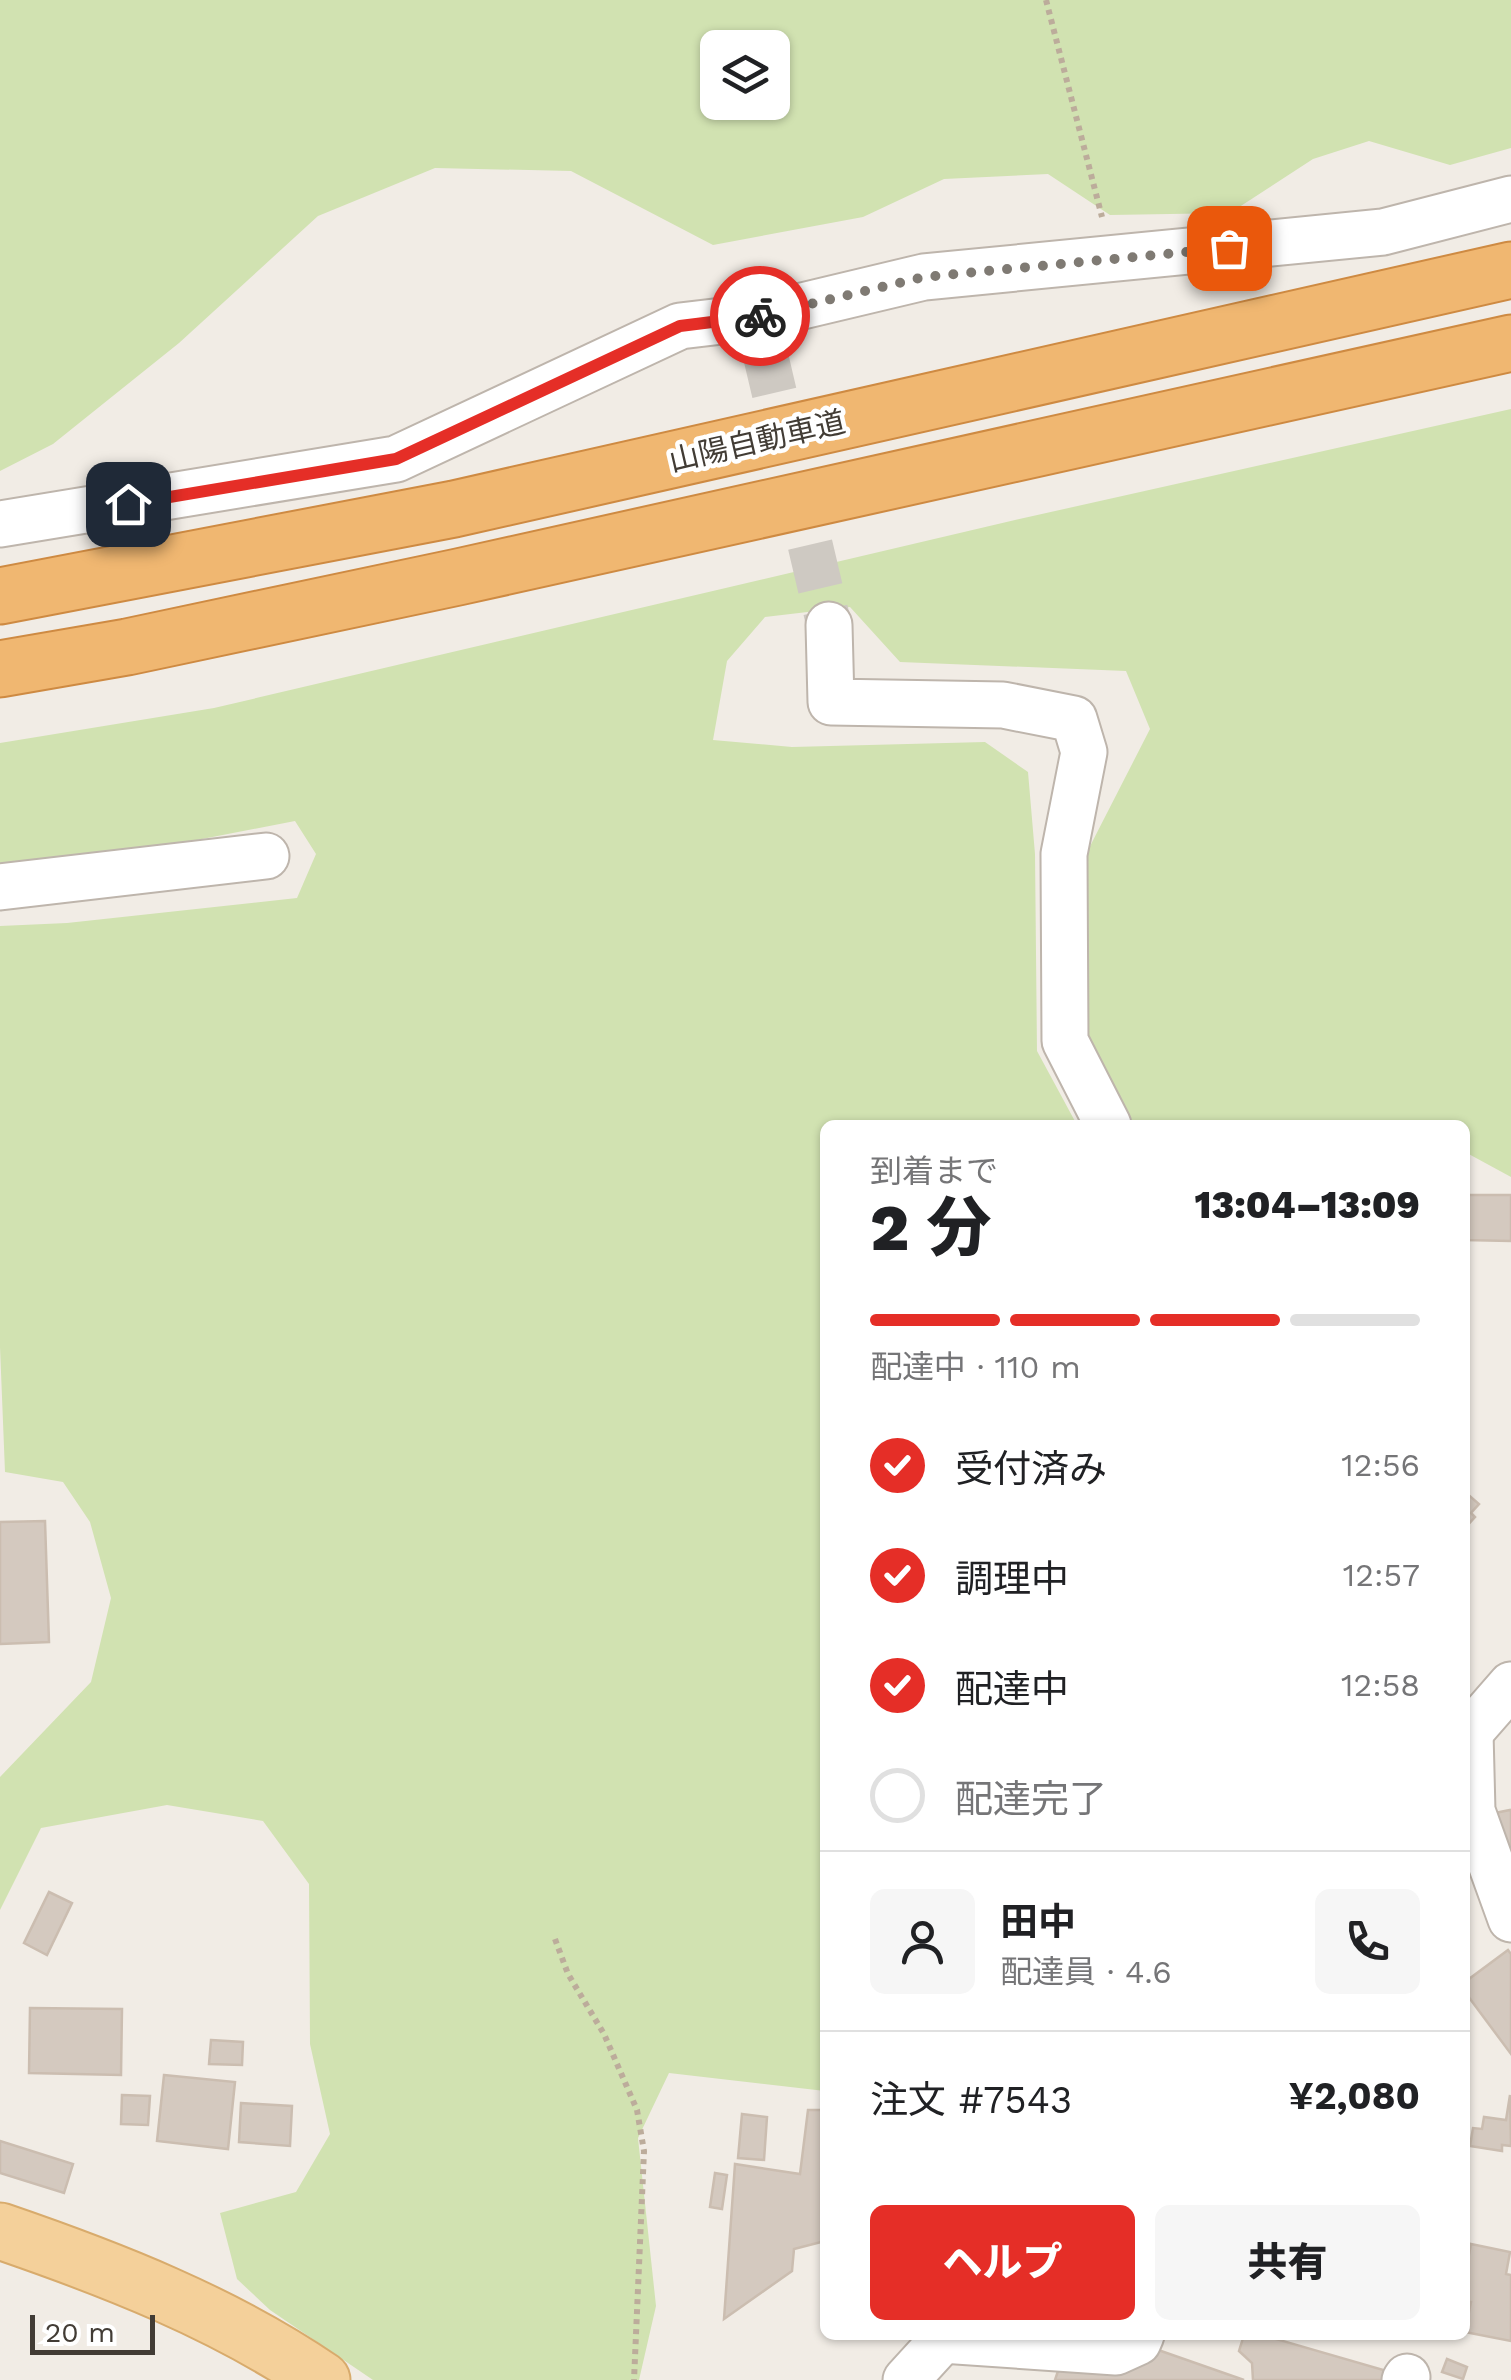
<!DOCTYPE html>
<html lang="ja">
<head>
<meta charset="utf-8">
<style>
	body { margin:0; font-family:"Work Sans","Noto Sans JP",sans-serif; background:#f6f6f6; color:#202124; height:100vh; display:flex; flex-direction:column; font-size:38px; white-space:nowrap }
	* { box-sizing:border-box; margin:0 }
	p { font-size:32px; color:#757577 }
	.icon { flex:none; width:55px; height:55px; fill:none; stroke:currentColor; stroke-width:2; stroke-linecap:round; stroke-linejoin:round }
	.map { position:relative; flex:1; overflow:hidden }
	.panel { position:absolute; left:820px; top:1120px; width:650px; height:1220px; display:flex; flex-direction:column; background:#fff; border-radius:15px; box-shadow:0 2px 8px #0004 }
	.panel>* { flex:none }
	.buttons { position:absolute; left:700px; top:30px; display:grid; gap:20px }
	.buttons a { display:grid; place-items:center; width:90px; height:90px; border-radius:15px; background:#fff; box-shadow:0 2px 8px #0004; font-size:50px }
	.scale { position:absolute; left:30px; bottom:25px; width:125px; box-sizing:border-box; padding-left:10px; border:5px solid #423c35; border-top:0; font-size:28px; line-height:35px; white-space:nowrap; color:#423c35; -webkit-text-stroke:8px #fff; paint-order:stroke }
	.pin { position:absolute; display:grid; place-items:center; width:85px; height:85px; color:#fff; margin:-42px; border-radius:20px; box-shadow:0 5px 15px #0006 }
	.courier { position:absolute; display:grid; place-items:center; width:100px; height:100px; margin:-50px; border:8px solid #e52e27; border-radius:50%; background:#fff; color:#222; box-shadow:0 2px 12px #0007 }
	.head em { font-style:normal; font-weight:800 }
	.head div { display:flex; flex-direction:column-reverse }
	.head { display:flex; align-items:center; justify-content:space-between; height:170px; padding:0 50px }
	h1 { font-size:65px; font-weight:800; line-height:75px }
	.bar { display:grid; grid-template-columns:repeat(4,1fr); gap:15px 10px; align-content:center; height:120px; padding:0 50px }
	.bar i { height:12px; border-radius:8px; background:#e0e0e0 }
	.bar .selected { background:#e52e27 }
	.bar p { grid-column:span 4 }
	.line { display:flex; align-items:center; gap:25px; padding:0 50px; border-top:2px solid #e0e0e0 }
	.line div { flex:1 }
	.round { display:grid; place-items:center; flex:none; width:105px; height:105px; border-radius:15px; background:#f6f6f6 }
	ol { padding:0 50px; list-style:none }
	li { display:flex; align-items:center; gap:30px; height:110px }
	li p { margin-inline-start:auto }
	li .icon { padding:10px; border-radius:50%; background:#e52e27; color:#fff; stroke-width:4 }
	li:last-child { color:#757577 }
	li i { width:55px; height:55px; border:5px solid #e0e0e0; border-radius:50% }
	.button { display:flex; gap:20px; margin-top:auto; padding:20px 50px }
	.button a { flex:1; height:115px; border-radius:15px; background:#e52e27; color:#fff; font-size:40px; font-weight:800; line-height:115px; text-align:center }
	.button a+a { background:#f6f6f6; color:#202124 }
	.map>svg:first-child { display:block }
	.green { fill:#d1e2b1; fill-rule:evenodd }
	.building { fill:#d4c9bf; stroke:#cbbdb0; stroke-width:2.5 }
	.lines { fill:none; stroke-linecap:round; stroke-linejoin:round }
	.minor-tunnel { stroke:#cec9c2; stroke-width:45; stroke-dasharray:45 22; stroke-linecap:butt }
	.minor-casing { stroke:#beb5ac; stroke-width:49 }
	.major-casing { stroke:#d8ab6c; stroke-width:59 }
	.highway-casing { stroke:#ce8a42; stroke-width:59 }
	.path { stroke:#bcac9b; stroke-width:6; stroke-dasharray:5 5; stroke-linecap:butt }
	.minor { stroke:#fff; stroke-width:45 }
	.major { stroke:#f4d09a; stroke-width:55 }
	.highway { stroke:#f0b771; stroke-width:55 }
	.done { stroke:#7f7a73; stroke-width:10; stroke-dasharray:0 18 }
	.route { stroke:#e52e27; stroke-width:12 }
	.labels { text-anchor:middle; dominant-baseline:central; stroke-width:9; stroke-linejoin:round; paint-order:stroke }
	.street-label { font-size:30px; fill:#423c35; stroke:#fff }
</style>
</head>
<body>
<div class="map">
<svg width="1511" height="2380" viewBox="0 0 1511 2380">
	<rect width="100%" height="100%" fill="#f1ece5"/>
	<g class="green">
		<path d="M0 0H1511V148L1450 165 1369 141 1313 159 1230 213 1110 215 1048 174 944 179 863 217 713 245 571 171 435 168 318 216 179 343 53 444 0 471ZM718 48H772V102H718Z"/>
		<path d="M1511 409V1177L1465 1152V1125H1132L1085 1030V856L1150 729 1126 671 900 662 850 607 765 617 727 661 713 740 792 747 985 742 1028 772 1035 854 1037 1051 1077 1125H825V2091L669 2073 638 2138 656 2306 639 2380H373L270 2310 237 2279 220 2213 296 2192 330 2134 310 2044 309 1884 263 1821 167 1805 41 1828 0 1910V1777L91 1682 111 1598 90 1522 63 1482 5 1472 0 1347V926L67 923 297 898 316 854 295 821 74 864 0 866V743L214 708 1015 520Z"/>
	</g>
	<g class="building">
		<path d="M1465 1195H1511V1241L1465 1240Z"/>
		<path d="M1465 1492 1479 1504 1471 1513 1475 1517 1465 1528Z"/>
		<path d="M45 1521 49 1642 0 1644V1522Z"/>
		<path d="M1510 1810 1511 1812V1861L1495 1813Z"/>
		<path d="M49 1892 72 1903 47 1955 24 1943Z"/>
		<path d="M1508 1950 1511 1954V2054L1465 1992V1982Z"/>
		<path d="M30 2008 122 2009 121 2075 29 2073Z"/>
		<path d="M211 2040 243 2042 242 2065 209 2064Z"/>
		<path d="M164 2075 235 2082 228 2149 157 2141Z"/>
		<path d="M122 2095 150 2096 148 2125 121 2124Z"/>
		<path d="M1510 2095 1511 2146 1502 2145V2151L1470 2146 1473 2128 1482 2129 1484 2117 1506 2120Z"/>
		<path d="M241 2103 292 2106 290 2146 239 2142Z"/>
		<path d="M808 2110H825V2241L794 2249 792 2271 724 2319 735 2164 800 2174Z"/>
		<path d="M742 2114 767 2117 764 2160 738 2158Z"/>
		<path d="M0 2141 73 2164 64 2193 0 2173Z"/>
		<path d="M715 2173 727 2175 722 2209 710 2207Z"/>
		<path d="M1471 2244 1510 2252 1506 2274 1511 2275V2341L1465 2332 1471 2302 1465 2301V2275Z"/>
		<path d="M1244 2335H1262L1387 2371 1384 2380H1253L1252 2363 1239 2351Z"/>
		<path d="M1141 2344 1244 2380H1055L1065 2350Z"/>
		<path d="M1447 2359 1467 2367 1463 2379 1442 2372Z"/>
	</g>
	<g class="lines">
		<path class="minor-tunnel" d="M764 349 829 625"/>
		<defs>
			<g id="minor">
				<path d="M0 524 396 459 680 326 756 317 924 277 1383 232 1511 199"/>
				<path d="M829 625 831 702 1003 705 1074 719 1084 752 1064 854 1065 1041 1108 1125"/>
				<path d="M0 887 266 856"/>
				<path d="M1465 1726 1470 1732 1472 1811 1511 1919"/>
				<path d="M1470 1732 1511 1685"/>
				<path d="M942 2340 1116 2352 1138 2342 1141 2335"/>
				<path d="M906 2380 947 2335"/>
				<path d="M1405 2380 1407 2377"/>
			</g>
			<path id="major" d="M0 2231C111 2269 224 2313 322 2380"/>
			<g id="highway">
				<path d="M0 596 454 509 1511 270"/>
				<path d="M0 669 127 647 458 577 1511 343"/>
			</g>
		</defs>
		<use href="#minor" class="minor-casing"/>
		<use href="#major" class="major-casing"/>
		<use href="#highway" class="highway-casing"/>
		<g class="path">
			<path d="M1046 0 1102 217"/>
			<path d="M555 1939 568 1974 604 2034 637 2110 644 2151 634 2380"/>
		</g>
		<use href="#minor" class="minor"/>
		<use href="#major" class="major"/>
		<use href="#highway" class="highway"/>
	</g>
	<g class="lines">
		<path class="done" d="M760 316 924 277 1229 248"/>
		<path class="route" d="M128 504 396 459 680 326 760 316"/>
	</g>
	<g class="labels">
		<g class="street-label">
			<text transform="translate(757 441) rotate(-13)">山陽自動車道</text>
		</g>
	</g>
</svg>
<div class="buttons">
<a><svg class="icon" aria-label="layers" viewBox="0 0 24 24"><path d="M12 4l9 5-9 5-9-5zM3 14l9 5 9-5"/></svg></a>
</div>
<div class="scale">20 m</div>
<div class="pin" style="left:1229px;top:248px;background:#ea580c"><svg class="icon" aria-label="bag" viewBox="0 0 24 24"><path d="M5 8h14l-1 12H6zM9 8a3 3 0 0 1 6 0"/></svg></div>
<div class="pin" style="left:128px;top:504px;background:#1f2937"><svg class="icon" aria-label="home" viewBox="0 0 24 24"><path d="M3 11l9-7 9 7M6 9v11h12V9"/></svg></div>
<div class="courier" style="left:760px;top:316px"><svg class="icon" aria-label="bike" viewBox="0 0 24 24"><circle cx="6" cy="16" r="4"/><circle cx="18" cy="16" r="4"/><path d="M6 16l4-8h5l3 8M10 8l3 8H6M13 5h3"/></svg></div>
<section class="panel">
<div class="head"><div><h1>2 分</h1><p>到着まで</p></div><em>13:04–13:09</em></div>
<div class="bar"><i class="selected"></i><i class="selected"></i><i class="selected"></i><i></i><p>配達中 · 110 m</p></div>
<ol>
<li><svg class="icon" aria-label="check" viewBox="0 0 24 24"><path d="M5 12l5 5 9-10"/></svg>受付済み<p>12:56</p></li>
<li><svg class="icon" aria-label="check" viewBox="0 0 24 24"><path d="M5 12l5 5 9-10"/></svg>調理中<p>12:57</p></li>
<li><svg class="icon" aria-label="check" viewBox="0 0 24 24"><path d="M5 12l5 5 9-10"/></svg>配達中<p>12:58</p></li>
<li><i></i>配達完了</li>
</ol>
<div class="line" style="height:180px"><a class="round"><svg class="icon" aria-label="person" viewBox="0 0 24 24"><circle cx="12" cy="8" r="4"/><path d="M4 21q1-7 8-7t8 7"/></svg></a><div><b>田中</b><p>配達員 · 4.6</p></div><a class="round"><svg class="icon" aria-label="phone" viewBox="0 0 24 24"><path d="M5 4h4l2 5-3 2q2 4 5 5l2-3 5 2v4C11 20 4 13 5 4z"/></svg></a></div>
<div class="line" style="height:130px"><div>注文 #7543</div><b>¥2,080</b></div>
<div class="button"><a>ヘルプ</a><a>共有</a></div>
</section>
</div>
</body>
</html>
